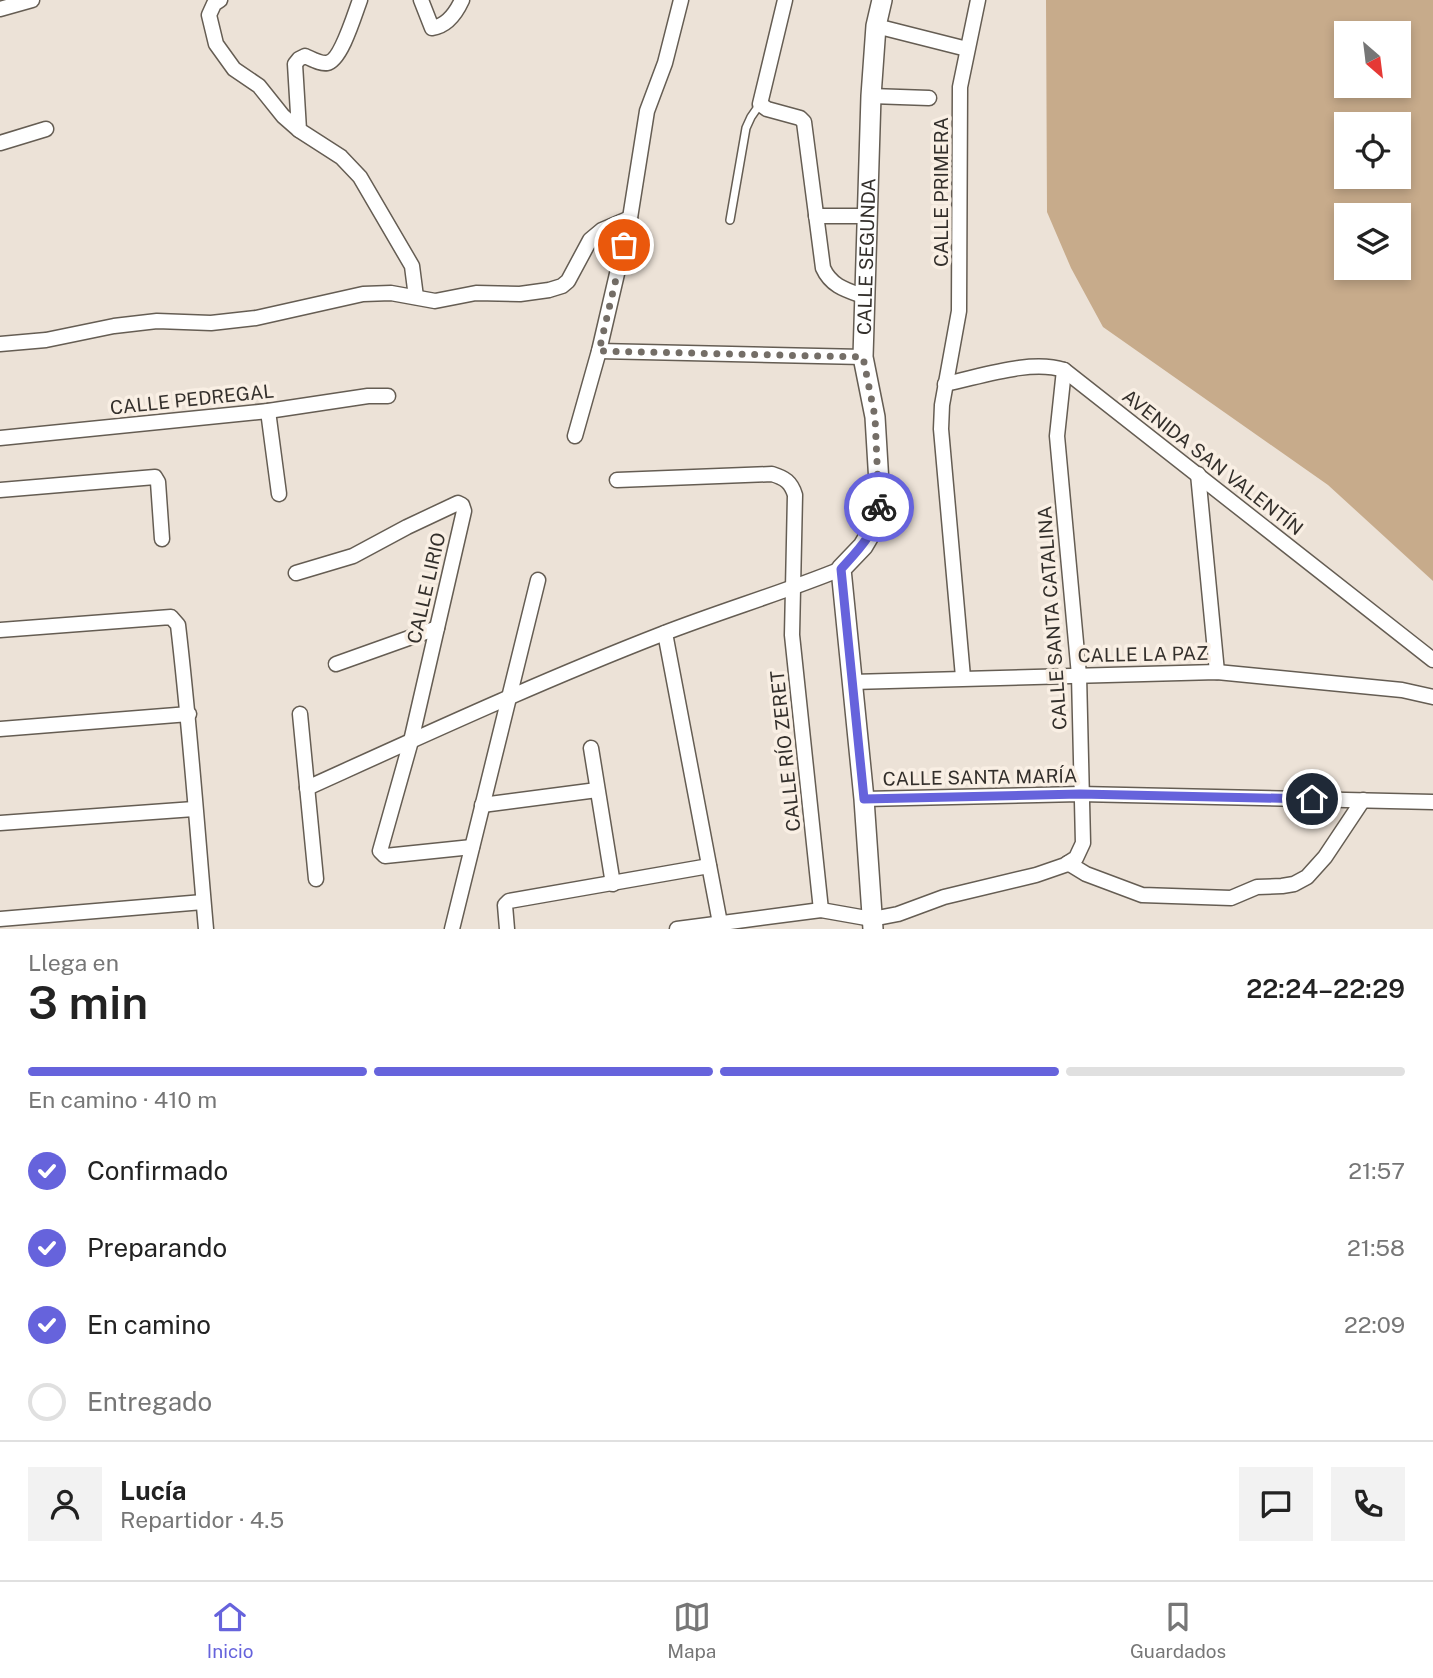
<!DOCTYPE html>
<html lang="es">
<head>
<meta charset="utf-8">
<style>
	body { margin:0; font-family:"Public Sans",sans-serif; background:#f2f2f2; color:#222; height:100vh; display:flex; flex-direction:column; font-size:26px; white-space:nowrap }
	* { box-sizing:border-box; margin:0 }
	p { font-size:23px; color:#767676 }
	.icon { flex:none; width:38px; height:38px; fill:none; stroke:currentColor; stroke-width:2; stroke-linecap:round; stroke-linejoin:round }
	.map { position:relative; height:929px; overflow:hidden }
	.side { display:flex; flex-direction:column; background:#fff; flex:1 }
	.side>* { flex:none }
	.needle { width:46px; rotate:152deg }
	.fabs { position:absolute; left:1334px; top:21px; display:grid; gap:14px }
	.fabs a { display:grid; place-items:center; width:77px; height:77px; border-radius:0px; background:#fff; box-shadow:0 4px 10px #0003; font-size:35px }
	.pin { position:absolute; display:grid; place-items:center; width:60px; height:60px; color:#fff; margin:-30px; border:4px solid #fff; border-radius:50%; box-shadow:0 2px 7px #0007 }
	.courier { position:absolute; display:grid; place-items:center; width:70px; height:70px; margin:-35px; border:5px solid #6663dc; border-radius:50%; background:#fff; color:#222; box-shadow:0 2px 9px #0007 }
	.headline em { font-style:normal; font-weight:600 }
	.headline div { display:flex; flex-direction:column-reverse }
	.headline { display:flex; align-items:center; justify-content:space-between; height:119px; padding:0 28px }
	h1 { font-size:46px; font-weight:600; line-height:52px }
	.bar { display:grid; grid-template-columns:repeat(4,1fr); gap:10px 7px; align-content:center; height:84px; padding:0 28px }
	.bar i { height:9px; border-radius:5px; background:#e0e0e0 }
	.bar .active { background:#6663dc }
	.bar p { grid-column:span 4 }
	.line { display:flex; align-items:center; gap:18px; padding:0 28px; border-top:2px solid #e0e0e0 }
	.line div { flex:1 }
	.round { display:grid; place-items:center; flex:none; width:74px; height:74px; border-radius:0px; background:#f2f2f2 }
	ol { padding:0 28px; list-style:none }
	li { display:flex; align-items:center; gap:21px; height:77px }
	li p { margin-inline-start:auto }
	li .icon { padding:7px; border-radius:50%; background:#6663dc; color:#fff; stroke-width:4 }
	li:last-child { color:#767676 }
	li i { width:38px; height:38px; border:4px solid #e0e0e0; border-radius:50% }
	.tab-bar { display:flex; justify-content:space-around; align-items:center; height:98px; border-top:2px solid #e0e0e0; background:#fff; font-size:19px; color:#767676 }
	.tab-bar a { display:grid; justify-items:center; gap:4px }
	.tab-bar .active { color:#6663dc }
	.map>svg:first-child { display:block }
	.green { fill:#c7ab8b; fill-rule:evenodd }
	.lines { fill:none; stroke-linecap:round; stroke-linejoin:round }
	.service-casing { stroke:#655d53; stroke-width:10 }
	.minor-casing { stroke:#655d53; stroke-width:17 }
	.tertiary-casing { stroke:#655d53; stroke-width:22 }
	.service { stroke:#fff; stroke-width:7 }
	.minor { stroke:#fff; stroke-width:14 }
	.tertiary { stroke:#fff; stroke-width:19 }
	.done { stroke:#746e67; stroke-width:7; stroke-dasharray:0 12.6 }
	.route { stroke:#6663dc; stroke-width:9 }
	.labels { text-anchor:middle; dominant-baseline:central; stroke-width:7; stroke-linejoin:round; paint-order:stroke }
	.street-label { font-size:19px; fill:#332f2b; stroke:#f9efe4 }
</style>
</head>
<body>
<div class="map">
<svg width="1433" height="929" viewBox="0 0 1433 929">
	<rect width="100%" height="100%" fill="#ece2d7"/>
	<path class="green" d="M1046 0H1433V581L1328 485 1103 327 1071 268 1047 212ZM1346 33H1398V86H1346ZM1346 124H1398V177H1346ZM1346 215H1398V268H1346Z"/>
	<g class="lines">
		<defs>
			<path id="service" d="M730 220 746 128 751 117 760 104"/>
			<g id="minor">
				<path d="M220 0 214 4 209 15 216 44 234 69 259 86 283 116 299 130"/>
				<path d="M360 0C355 13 341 61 327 63 320 64 312 59 305 56L299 59 295 64 299 130 341 157 360 177 412 266 416 297"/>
				<path d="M421 0 432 28C447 26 456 13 462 0"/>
				<path d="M785 0 760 104 767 109 800 118 804 122 823 268C831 286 846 290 863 296"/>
				<path d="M0 9 32 0"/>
				<path d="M876 26 967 49"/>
				<path d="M871 96 929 98"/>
				<path d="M0 143 46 129"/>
				<path d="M816 216H869"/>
				<path d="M0 344 46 340 114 326 157 321 211 323 256 318 363 294 391 293 435 301 476 293 520 294 549 290 562 286 568 281 590 240 602 230 630 218"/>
				<path d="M599 351 863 357"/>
				<path d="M945 384C980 377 1030 359 1064 370L1433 660"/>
				<path d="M268 411 279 494"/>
				<path d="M575 436 599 351 630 218 647 111 665 63 681 0"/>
				<path d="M0 438 268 411 368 396H388"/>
				<path d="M1198 474 1217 672"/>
				<path d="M617 480 772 474C785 478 791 482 795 495L792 635 821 910"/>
				<path d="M0 490 155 477 158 482 162 539"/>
				<path d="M296 573 353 556 407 527 458 503 462 505 464 511 411 741 380 851 385 856 472 847"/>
				<path d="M0 630 171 617 178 625C190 726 197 828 206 929"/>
				<path d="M665 633 720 923"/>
				<path d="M336 664 437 628"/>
				<path d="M963 677 941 429 942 405 959 311 960 87 978 0"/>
				<path d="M852 682 1217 672 1402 690 1433 697"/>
				<path d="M300 714 316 879"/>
				<path d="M0 729 189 714"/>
				<path d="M591 748 613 884"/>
				<path d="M307 788C424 735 541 681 662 634 721 611 782 593 841 569"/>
				<path d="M864 799 1080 794 1433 802"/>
				<path d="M482 805 597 790"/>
				<path d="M0 823 194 809"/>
				<path d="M1068 863 1086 874 1142 895 1231 898 1257 887 1282 886 1294 884 1307 877 1325 857 1363 800"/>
				<path d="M0 919 203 902"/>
				<path d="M452 929 538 580"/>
				<path d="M507 929 505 905 509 901 709 866"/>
				<path d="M677 929 821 910 872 919 898 914 944 897 1036 875 1065 865 1076 858 1083 843 1079 675 1057 436 1064 370"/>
			</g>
			<g id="tertiary">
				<path id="s1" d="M873 929 864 799 841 569 863 546 876 524 880 500 875 417 863 357 871 96 876 26 882 0"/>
			</g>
		</defs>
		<use href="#service" class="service-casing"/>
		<use href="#minor" class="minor-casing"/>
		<use href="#tertiary" class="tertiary-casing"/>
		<use href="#service" class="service"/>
		<use href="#minor" class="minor"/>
		<use href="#tertiary" class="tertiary"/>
	</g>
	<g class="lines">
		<path class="done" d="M624 245 599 351 863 357 875 417 879 507"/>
		<path class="route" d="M879 507C874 535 860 548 841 569L864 799 1080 794 1312 799"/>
	</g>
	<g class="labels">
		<g class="street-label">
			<text transform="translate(941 192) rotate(-90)">CALLE PRIMERA</text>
			<text stroke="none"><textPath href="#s1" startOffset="688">CALLE SEGUNDA</textPath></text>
			<text transform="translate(192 399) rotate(-6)">CALLE PEDREGAL</text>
			<text transform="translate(1213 462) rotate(38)">AVENIDA SAN VALENTÍN</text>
			<text transform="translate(426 588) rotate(-77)">CALLE LIRIO</text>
			<text transform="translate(1052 618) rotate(-94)">CALLE SANTA CATALINA</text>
			<text transform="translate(1143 654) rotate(-1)">CALLE LA PAZ</text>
			<text transform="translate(785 751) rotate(-96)">CALLE RÍO ZERET</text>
			<text transform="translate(980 777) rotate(-1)">CALLE SANTA MARÍA</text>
		</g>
	</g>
</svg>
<div class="fabs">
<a><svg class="needle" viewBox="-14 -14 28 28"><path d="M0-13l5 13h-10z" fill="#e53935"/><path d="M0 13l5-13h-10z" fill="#767676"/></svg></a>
<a><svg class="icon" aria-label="locate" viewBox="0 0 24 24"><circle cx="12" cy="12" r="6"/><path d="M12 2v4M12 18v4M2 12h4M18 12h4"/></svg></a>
<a><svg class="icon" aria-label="layers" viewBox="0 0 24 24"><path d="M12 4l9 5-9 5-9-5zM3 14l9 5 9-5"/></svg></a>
</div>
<div class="pin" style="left:624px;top:245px;background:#ea580c"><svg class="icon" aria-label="bag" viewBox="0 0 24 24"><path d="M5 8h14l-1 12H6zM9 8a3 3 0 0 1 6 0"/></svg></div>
<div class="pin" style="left:1312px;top:799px;background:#1f2937"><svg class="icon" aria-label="home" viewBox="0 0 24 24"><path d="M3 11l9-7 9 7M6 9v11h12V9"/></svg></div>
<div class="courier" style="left:879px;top:507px"><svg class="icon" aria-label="bike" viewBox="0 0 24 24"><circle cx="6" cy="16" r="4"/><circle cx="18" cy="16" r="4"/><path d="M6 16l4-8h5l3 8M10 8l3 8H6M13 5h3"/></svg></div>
</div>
<section class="side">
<div class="headline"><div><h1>3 min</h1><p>Llega en</p></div><em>22:24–22:29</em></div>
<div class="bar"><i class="active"></i><i class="active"></i><i class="active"></i><i></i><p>En camino · 410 m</p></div>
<ol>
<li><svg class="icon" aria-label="check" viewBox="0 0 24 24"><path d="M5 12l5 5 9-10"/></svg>Confirmado<p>21:57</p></li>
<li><svg class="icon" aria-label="check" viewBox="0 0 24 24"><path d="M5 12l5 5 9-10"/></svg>Preparando<p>21:58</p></li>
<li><svg class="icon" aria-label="check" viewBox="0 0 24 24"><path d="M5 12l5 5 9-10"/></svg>En camino<p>22:09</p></li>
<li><i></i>Entregado</li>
</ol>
<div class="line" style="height:126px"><a class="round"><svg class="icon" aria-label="person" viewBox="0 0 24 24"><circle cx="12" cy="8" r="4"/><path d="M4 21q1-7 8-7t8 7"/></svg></a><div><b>Lucía</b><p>Repartidor · 4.5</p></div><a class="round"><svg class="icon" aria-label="chat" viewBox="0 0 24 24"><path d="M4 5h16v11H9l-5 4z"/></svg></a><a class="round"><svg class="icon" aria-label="phone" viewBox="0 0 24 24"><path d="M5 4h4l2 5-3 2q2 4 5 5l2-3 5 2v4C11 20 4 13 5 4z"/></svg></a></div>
</section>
<nav class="tab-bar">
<a class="active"><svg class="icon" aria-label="home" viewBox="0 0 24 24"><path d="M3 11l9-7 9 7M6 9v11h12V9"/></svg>Inicio</a>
<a><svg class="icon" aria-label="map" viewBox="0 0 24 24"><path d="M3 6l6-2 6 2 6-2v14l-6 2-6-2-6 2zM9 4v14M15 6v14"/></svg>Mapa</a>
<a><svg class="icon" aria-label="saved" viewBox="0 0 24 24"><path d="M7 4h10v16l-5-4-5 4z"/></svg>Guardados</a>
</nav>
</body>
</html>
